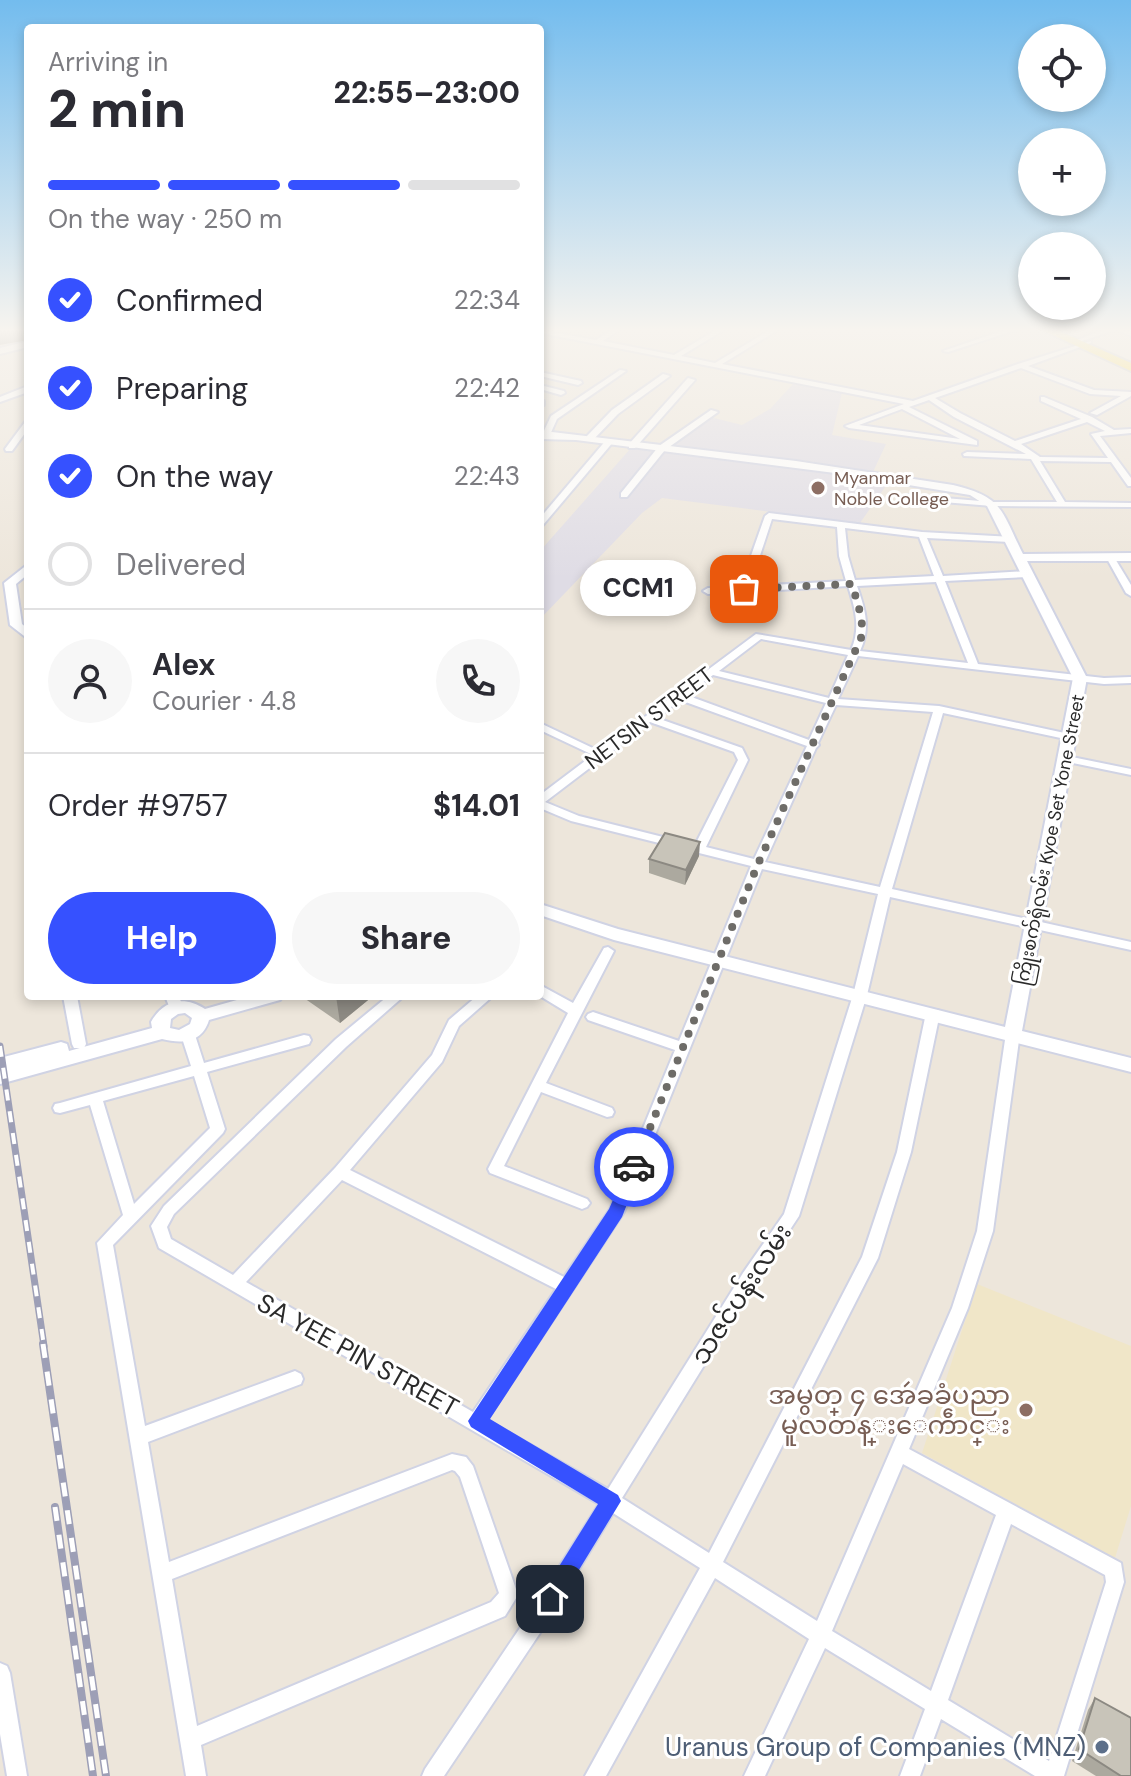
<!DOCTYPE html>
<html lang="en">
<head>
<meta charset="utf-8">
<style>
	body { margin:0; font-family:"DM Sans","Noto Sans Myanmar",sans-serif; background:#f7f7f7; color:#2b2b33; height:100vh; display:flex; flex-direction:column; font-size:30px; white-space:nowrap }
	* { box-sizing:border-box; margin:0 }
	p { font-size:26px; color:#7c7c81 }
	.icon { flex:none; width:44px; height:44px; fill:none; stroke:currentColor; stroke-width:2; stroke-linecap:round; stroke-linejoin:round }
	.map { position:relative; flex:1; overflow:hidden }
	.details { position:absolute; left:24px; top:24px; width:520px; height:976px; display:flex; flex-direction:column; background:#fff; border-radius:8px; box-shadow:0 4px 12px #0003 }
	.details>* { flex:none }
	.buttons { position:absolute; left:1018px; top:24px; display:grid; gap:16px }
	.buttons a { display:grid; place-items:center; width:88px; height:88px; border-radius:50%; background:#fff; box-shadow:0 4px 12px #0003; font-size:40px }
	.pin { position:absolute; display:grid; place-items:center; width:68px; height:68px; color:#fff; margin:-34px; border-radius:16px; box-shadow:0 4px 12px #0006 }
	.courier { position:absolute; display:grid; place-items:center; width:80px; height:80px; margin:-40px; border:6px solid #3651ff; border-radius:50%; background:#fff; color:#222; box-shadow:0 2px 10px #0007 }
	.bubble { position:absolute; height:56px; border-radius:28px; background:#fff; box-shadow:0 4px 12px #0003; font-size:26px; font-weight:800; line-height:56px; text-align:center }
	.head em { font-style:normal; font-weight:800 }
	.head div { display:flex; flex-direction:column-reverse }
	.head { display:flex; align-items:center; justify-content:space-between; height:136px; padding:0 24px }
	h1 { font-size:52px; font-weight:800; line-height:60px }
	.bar { display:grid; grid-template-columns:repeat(4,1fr); gap:12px 8px; align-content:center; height:96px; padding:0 24px }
	.bar i { height:10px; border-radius:6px; background:#e1e1e2 }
	.bar .current { background:#3651ff }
	.bar p { grid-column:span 4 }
	.line { display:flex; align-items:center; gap:20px; padding:0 24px; border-top:2px solid #e1e1e2 }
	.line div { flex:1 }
	.round { display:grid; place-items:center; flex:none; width:84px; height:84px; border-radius:42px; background:#f7f7f7 }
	ol { padding:0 24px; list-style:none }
	li { display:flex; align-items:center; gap:24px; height:88px }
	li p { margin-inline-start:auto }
	li .icon { padding:8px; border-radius:50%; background:#3651ff; color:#fff; stroke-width:4 }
	li:last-child { color:#7c7c81 }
	li i { width:44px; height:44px; border:4px solid #e1e1e2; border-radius:50% }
	.action { display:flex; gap:16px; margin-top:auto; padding:16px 24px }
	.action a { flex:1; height:92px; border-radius:48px; background:#3651ff; color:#fff; font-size:32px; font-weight:800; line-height:92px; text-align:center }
	.action a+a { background:#f7f7f7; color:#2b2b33 }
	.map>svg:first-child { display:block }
	.industrial { fill:#dfdce5 }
	.education { fill:#f0e6c8 }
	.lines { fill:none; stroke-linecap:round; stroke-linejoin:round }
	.minor-casing { stroke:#d0d3e4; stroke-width:4 }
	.tertiary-casing { stroke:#d0d3e4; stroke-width:4 }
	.primary-casing { stroke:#c8c8c8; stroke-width:4 }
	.minor { fill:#fff; fill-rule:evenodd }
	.tertiary { fill:#fff; fill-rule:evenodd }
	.primary { fill:#fcdd51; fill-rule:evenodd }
	.rail-far1-casing { stroke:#9d9fb6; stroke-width:7 }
	.rail-casing { stroke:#9d9fb6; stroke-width:8 }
	.rail-far1 { stroke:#fff; stroke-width:4; stroke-dasharray:11; stroke-linecap:butt }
	.rail { stroke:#fff; stroke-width:5; stroke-dasharray:14; stroke-linecap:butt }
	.wall { fill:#aca99f }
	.shaded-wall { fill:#8c8982 }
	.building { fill:#c8c4b9; stroke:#8c8982; stroke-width:2 }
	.route { fill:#3651ff }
	.done { stroke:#6e6c68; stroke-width:8; stroke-dasharray:0 14.4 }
	.education-dot { fill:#8d6e63; stroke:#fff; stroke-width:3 }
	.service-dot { fill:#5c6f8a; stroke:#fff; stroke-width:3 }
	.labels { text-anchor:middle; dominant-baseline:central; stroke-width:6; stroke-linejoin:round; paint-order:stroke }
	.far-education-label { font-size:18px; fill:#785e54; stroke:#fff; text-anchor:start }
	.far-street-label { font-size:18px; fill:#2a2a2a; stroke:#fff }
	.street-label { font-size:22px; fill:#2a2a2a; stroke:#fff }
	.near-street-label { font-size:26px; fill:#2a2a2a; stroke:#fff }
	.near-education-label { font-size:26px; fill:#785e54; stroke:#fff; text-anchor:end }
	.near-service-label { font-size:26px; fill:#4e5e75; stroke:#fff; text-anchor:end }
</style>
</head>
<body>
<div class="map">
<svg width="1131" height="1776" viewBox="0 0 1131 1776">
	<rect width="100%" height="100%" fill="#ede6db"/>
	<g class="industrial">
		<path d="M793 384 842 393 832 435 886 444 873 472 809 461 668 446 710 417 742 425 770 409Z"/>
		<path d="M631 448 727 456 890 480 860 523 662 498 642 513 540 619V551Z"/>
	</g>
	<path class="education" d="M977 1284 1131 1346V1506L1115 1558 922 1453Z"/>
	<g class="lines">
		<defs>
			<g id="minor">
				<path d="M540 330 596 340 611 330H619L603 341 674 355 716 330H724L681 356 715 363 770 330H778L722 364 913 401 1018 364 1091 341V343L1028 366 1094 390 1131 392V396L1097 415 1090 413 1121 396 1090 394 1021 368 935 398 960 413 1015 441 1081 419 1041 401V397H1044L1092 417 1114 430 1131 429V433L1100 436 1131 478V486H1128L1111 462 1040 461 1065 502 1131 503V507L992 506 906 499V495H909L992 502H1057L1031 459 964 456 963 454 967 452 1026 454 954 417 929 400 909 407 977 441V445L849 428 845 426 904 404 540 333ZM902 409 960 439 859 425ZM1087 422 1105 431 1091 434 1108 458 1040 457 1021 444Z"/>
				<path d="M1005 330H1016L948 352 943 351Z"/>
				<path d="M1103 330H1114L1082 341 1077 340Z"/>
				<path d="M1118 330 1131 332V336L1119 331Z"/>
				<path d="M620 370 626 371 557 419 549 437H543L542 435 551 416Z"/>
				<path d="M540 372 581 381 582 383 578 385 540 376Z"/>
				<path d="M663 374 670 376 618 414 593 440H587V436L612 410Z"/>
				<path d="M688 378 695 380 635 448H629V444Z"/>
				<path d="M540 385 564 391 565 393 561 395 540 389Z"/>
				<path d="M25 387H28V392L0 402V397Z"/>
				<rect x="540" y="401" width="4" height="4"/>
				<path d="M711 410 718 412 665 450 627 497H621V493L659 446Z"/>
				<path d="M25 422H28V429L12 451H6L5 449Z"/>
				<path d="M607 439 614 441 543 525 540 526V518Z"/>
				<path d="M769 513 922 532 1013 537V541L1010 542 927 538 943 576 1028 571 1032 574 1028 577 945 581 978 664 1104 678 1131 677V683L1104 684 858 656 838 699 939 706 1074 735 1075 737 1070 740 943 713 892 889 1131 942V950L890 897 867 995 799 1216 755 1283 622 1498 709 1553 862 1257 897 1152 926 1013 928 1010H938L940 1013 911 1152 878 1258 723 1562 817 1621 952 1308 977 1231 1006 1033 1008 1030H1018L1020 1033 993 1231 968 1308 909 1449 1121 1563 1124 1582 1064 1776H1035L941 1719 920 1776H900L925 1709 825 1648 765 1776H744L809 1639 715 1578 606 1776H585L700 1568 613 1513 542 1630 444 1776H422L425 1769 528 1616 599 1504 159 1248 151 1226 164 1206 336 1039 388 996H404L346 1047 174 1214 167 1227 171 1239 233 1275 335 1168 432 1055 449 1020 477 996H493L459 1026 442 1062 350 1170 564 1277 610 1209 675 1050 588 1020 586 1017 588 1014 593 1012 679 1041 751 866 571 821 540 808V795L593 755 540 730V723L599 751 756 634 851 650C861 628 855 608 848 586L708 594 703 591 708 588 740 587 765 516ZM772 519 837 527 839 556 846 581 750 586ZM845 528 919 537 934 576 855 580 848 556ZM936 582 968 663 860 651C871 627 865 609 857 586ZM761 639 848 655 829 698 719 671ZM713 675 826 703 809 740 686 695ZM680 700 807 746 754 859 706 847 748 760 742 748 657 718ZM836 705 933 712 880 887 765 862 816 748 819 745 818 743ZM650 722 734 752 738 760 695 845 579 816 545 802ZM762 869 878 894 853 995 784 1214 743 1273 608 1489 487 1420 624 1212ZM342 1180 556 1289 473 1412 246 1282ZM903 1464 996 1515 931 1691 832 1631ZM1011 1524 1105 1575 1106 1582 1049 1761 948 1700Z"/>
				<path d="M1110 554 1114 557 1131 585V596L1126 593 1106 557Z"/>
				<path d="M1067 756 1131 769V775L1063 761 1062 759 1063 757Z"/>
				<path d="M608 947 614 951 546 1083 612 1108 614 1112 612 1116 607 1117 541 1092 504 1166 587 1199 590 1203 587 1207 582 1209 490 1173 488 1169 568 1013 540 996V985L573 1003 604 948Z"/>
				<path d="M63 996H77L86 1044 84 1048H74L72 1044Z"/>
				<path d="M165 996H179L183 1008 181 1011H171Z"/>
				<path d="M188 1030 193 1032 195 1035 204 1063 304 1035 309 1036 311 1040 309 1044 207 1072 225 1129 223 1133 113 1245 145 1426 295 1371 301 1374 303 1379 301 1384 148 1442 169 1562 452 1454 466 1457 473 1466 518 1595 505 1616 201 1745 206 1776H186L97 1243 123 1215 90 1105 60 1113 55 1112 53 1108 55 1104 60 1103 191 1066 181 1035 183 1032ZM194 1076 210 1128 134 1204 103 1101ZM452 1470 455 1471 460 1477 499 1593 491 1602 197 1726 172 1579Z"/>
				<path d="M0 1663 7 1666 10 1673 27 1776H7L0 1734Z"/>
			</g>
			<g id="tertiary">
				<path d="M28 341V347L0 354V348Z"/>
				<path d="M552 432 796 461 953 485C1004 497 1001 511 1023 554L1131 553V561H1027L1087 678 1022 1031 1131 1058V1072L614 940 540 915V904L618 929 1005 1027 1073 678 987 506 970 495 835 473 576 440 540 439V433Z"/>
				<path d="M28 564V574L16 584 22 624 28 629V639L10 625 4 583Z"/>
				<path d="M251 996H283L280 1000 209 1020C202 1043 182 1044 162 1039L0 1084V1058L61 1042 67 1044 69 1051 152 1028 151 1022C163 1000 184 995 205 1009ZM185 1013 192 1018 190 1024 179 1030 170 1028 171 1019 178 1014Z"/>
			</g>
			<path id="primary" d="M1042 330H1057L1131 363V371Z"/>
		</defs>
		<use href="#minor" class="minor-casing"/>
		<use href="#tertiary" class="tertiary-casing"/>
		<use href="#primary" class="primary-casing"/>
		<use href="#minor" class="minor"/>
		<use href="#tertiary" class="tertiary"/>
		<use href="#primary" class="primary"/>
		<defs>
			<path id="rail-far1" d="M0 1046 44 1346"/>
			<g id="rail">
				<path d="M43 1344 106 1776"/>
				<path d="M55 1507 93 1776"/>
			</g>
		</defs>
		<use href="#rail-far1" class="rail-far1-casing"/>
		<use href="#rail" class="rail-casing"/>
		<use href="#rail-far1" class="rail-far1"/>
		<use href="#rail" class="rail"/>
	</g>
	<g class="wall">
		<path d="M699 856 685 885 649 873V859Z"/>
		<path d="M301 996H373L340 1023Z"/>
		<path d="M1095 1698 1131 1776H1096L1072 1761 1088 1710Z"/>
	</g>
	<g class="shaded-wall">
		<path d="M0 330H28V340L0 345Z"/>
		<path d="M700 842 699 856 685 885 686 870Z"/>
		<path d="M336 996H373L340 1023Z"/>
	</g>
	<g class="building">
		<path d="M665 833 700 842 686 870 649 859Z"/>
		<path d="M1095 1698 1131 1718V1776H1121L1079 1749Z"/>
	</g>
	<linearGradient id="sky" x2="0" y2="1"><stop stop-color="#73bcee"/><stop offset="0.57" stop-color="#f7f4ef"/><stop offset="1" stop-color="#f7f4ef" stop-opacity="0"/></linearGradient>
	<rect width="1131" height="579" fill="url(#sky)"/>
	<path class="route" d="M634 1161 642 1167 622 1217 490 1419 618 1495 621 1501 557 1606 550 1609 543 1606 540 1599 543 1592 598 1504 471 1427 468 1421 609 1209 629 1163Z"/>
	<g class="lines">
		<path class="done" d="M634 1167 758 864 861 638 862 619 852 584 744 589"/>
	</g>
	<g class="education-dot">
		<circle cx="818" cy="488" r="8"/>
		<circle cx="1026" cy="1410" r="8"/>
	</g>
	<circle class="service-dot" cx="1102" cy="1747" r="8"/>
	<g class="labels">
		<g class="far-education-label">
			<text x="834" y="478">Myanmar<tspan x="834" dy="21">Noble College</tspan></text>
		</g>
		<g class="far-street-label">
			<text transform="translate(1050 840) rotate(-79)">ကြိုးစက်ရုံလမ်း Kyoe Set Yone Street</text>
		</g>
		<g class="street-label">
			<text transform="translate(649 718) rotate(-37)">NETSIN STREET</text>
		</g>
		<g class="near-street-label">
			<text transform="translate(741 1294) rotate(-57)">သဇင်ပန်းလမ်း</text>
			<text transform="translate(358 1355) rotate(29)">SA YEE PIN STREET</text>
		</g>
		<g class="near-education-label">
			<text x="1010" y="1395">အမွတ္ ၄ အေဴခခံပညာ<tspan x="1010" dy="30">မူလတန္းေကဵာင္း</tspan></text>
		</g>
		<g class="near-service-label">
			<text x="1086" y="1747">Uranus Group of Companies (MNZ)</text>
		</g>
	</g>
</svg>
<div class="buttons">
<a><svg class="icon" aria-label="locate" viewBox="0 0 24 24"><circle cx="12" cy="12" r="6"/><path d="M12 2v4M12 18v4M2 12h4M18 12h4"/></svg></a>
<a>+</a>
<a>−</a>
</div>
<div class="pin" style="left:744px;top:589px;background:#ea580c"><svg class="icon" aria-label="bag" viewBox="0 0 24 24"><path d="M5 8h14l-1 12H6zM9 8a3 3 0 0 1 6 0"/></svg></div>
<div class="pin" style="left:550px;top:1599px;background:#1f2937"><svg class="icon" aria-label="home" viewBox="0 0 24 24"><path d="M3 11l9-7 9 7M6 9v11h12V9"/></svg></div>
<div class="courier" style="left:634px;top:1167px"><svg class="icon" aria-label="car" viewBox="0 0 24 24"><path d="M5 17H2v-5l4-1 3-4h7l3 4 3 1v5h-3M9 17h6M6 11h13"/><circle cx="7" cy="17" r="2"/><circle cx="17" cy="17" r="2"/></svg></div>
<div class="bubble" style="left:580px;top:560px;width:116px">CCM1</div>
<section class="details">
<div class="head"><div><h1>2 min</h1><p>Arriving in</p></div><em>22:55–23:00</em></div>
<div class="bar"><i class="current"></i><i class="current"></i><i class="current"></i><i></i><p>On the way · 250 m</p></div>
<ol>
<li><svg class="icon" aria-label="check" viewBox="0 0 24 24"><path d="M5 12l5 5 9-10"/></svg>Confirmed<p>22:34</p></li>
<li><svg class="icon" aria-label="check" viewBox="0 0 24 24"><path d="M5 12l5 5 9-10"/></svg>Preparing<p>22:42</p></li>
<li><svg class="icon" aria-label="check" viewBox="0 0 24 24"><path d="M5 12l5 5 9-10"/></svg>On the way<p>22:43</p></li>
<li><i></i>Delivered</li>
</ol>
<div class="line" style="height:144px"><a class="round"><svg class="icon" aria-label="person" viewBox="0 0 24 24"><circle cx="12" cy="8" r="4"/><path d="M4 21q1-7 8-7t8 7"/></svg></a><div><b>Alex</b><p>Courier · 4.8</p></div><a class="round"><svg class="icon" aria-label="phone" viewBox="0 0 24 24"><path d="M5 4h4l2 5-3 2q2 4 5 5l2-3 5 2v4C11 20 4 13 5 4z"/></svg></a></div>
<div class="line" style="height:104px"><div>Order #9757</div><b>$14.01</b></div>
<div class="action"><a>Help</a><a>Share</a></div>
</section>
</div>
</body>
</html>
